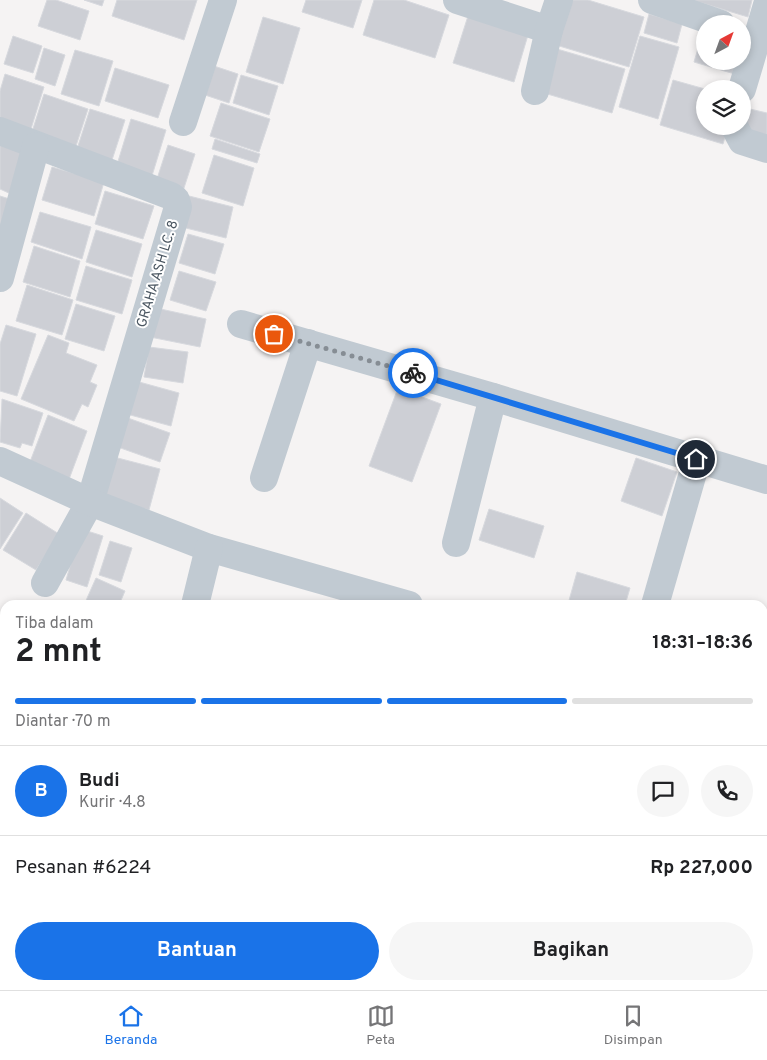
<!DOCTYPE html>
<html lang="id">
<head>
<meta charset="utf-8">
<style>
	body { margin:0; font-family:Overpass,sans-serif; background:#f6f6f6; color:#202124; height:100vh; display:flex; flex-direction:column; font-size:19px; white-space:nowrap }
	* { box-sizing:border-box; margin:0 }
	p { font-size:16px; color:#757577 }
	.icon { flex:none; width:28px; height:28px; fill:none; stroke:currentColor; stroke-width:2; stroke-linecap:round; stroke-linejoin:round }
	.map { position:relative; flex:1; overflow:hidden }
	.panel { position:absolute; left:0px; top:600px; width:768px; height:390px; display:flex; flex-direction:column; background:#fff; border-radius:15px 15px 0 0; box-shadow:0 2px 8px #0003 }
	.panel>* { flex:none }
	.needle { width:32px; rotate:41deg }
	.fabs { position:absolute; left:696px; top:15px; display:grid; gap:10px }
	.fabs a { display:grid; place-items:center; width:55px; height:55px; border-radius:50%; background:#fff; box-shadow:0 2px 8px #0003; font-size:25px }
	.pin { position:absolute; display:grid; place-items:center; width:42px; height:42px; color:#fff; margin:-21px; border:2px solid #fff; border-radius:50%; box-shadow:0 1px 5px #0007 }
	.courier { position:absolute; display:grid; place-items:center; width:50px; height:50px; margin:-25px; border:4px solid #1a73e8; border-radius:50%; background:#fff; color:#222; box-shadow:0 1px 6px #0007 }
	.summary em { font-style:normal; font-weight:700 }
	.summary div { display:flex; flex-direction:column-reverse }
	.summary { display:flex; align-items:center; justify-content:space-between; height:85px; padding:0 15px }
	h1 { font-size:32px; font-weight:700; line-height:38px }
	.bar { display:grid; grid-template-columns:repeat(4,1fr); gap:8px 5px; align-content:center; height:60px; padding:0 15px }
	.bar i { height:6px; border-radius:4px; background:#e0e0e0 }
	.bar .on { background:#1a73e8 }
	.bar p { grid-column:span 4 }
	.line { display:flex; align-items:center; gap:12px; padding:0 15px; border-top:1px solid #e0e0e0 }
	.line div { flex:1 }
	.round { display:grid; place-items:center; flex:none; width:52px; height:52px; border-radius:26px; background:#f6f6f6 }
	.cta { display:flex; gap:10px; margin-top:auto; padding:10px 15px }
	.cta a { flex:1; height:58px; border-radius:30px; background:#1a73e8; color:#fff; font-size:20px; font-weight:700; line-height:58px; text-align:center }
	.cta a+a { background:#f6f6f6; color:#202124 }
	.tabs { display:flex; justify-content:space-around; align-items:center; height:70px; border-top:1px solid #e0e0e0; background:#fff; font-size:14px; color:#757577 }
	.tabs a { display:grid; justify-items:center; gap:2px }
	.tabs .on { color:#1a73e8 }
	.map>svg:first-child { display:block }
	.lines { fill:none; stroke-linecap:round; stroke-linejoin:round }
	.stream { stroke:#90daee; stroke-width:9 }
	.building { fill:#cdcfd5; stroke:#d7d9de }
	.street { stroke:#c1cad2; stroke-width:28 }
	.done { stroke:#868d94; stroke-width:5; stroke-dasharray:0 9 }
	.route { stroke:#1a73e8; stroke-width:6 }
	.labels { text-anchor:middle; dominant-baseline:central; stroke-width:4; stroke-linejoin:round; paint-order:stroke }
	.street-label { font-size:14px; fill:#4a5661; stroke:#fff }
</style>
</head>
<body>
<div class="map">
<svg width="767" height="990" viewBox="0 0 767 990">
	<rect width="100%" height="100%" fill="#f5f3f3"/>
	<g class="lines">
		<path class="stream" d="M230 985 232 990"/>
	</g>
	<g class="building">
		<path d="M47 0H56L89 11 80 40 38 26Z"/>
		<path d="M84 0H104L102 6Z"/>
		<path d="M117 0H197L184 40 112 16Z"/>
		<path d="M306 0H362L353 28 302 12Z"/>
		<path d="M374 0H404L449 15 435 58 363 35Z"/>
		<path d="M569 0H588L644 17 629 67 556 45Z"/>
		<path d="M692 0H752L748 17Z"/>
		<path d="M649 14 682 24 677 43 644 33Z"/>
		<path d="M468 16 528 35 514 82 453 63Z"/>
		<path d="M263 17 300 28 283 84 246 72Z"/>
		<path d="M702 35 705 36V61H742L738 75 694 62Z"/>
		<path d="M13 36 42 46 33 73 4 64Z"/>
		<path d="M640 36 679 47 658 119 619 107Z"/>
		<path d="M44 48 65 55 55 86 35 79Z"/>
		<path d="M557 49 625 69 612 113 544 93Z"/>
		<path d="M75 50 113 61 99 106 61 94Z"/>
		<path d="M211 65 238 74 229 103 202 94Z"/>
		<path d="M115 68 169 85 158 118 105 101Z"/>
		<path d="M5 74 44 87 30 132 0 122V91Z"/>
		<path d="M241 75 278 86 269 115 233 103Z"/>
		<path d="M673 80 705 89V126H728L723 144 660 125Z"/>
		<path d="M44 94 88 109 75 149 31 135Z"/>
		<path d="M221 103 270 119 259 152 210 136Z"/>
		<path d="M90 109 125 120 112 160 77 149Z"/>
		<path d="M750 109 767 113V142L744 137Z"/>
		<path d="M131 119 166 130 151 179 116 168Z"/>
		<path d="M215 139 260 154 257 163 212 149Z"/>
		<path d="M0 143 27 151 13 195 0 189Z"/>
		<path d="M168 145 195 154 183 191 156 182Z"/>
		<path d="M214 155 254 168 243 206 202 193Z"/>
		<path d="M52 167 104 182 94 216 42 200Z"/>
		<path d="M105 191 154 206 143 239 95 224Z"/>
		<path d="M0 196 13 200 0 230Z"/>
		<path d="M189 196 233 207 226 238 182 227Z"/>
		<path d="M40 212 91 227 82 259 31 242Z"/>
		<path d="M96 230 142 244 132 277 86 262Z"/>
		<path d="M188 234 224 244 215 274 179 263Z"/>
		<path d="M34 246 80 261 70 297 23 282Z"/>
		<path d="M86 266 132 280 122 314 76 300Z"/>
		<path d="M179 271 216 282 206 311 170 300Z"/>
		<path d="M27 285 73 300 62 335 16 321Z"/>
		<path d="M76 304 115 316 104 351 65 339Z"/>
		<path d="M156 308 206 319 200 347 150 337Z"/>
		<path d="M6 325 36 334 17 396 0 391V344Z"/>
		<path d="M48 335 69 343 66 353 97 365 90 382 97 385 88 407 82 404 74 421 21 399Z"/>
		<path d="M149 347 188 352 183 383 144 377Z"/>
		<path d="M132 380 179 393 171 426 123 413Z"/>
		<path d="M398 388 441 404 412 482 369 466Z"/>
		<path d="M2 399 43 413 32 446 22 443 20 448 0 442Z"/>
		<path d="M48 415 87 431 68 482 28 467Z"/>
		<path d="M125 417 170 433 160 462 115 446Z"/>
		<path d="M110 456 160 469 149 510 99 496Z"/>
		<path d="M636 458 677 472 662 516 621 501Z"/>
		<path d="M0 498 23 513 0 549Z"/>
		<path d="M489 509 544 526 534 558 479 540Z"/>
		<path d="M26 513 59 534 36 570 3 550Z"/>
		<path d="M81 529 103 536 87 587 66 580Z"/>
		<path d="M110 541 132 548 121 582 99 575Z"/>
		<path d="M577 572 630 588 625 605 568 604Z"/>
		<path d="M96 578 125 591 119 605H84Z"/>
		<path d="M0 677 5 678 0 704Z"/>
		<path d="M0 768 5 769V865L0 864Z"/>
		<path d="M297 985H327L326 990H296Z"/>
		<path d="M335 985H381L380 989 367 985 366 990H334Z"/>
		<path d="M390 985H437L436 990H389Z"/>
		<path d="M446 985H463L481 990H445Z"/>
	</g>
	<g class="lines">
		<g class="street">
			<path d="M457 0 549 30"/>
			<path d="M652 0 721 24"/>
			<path d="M742 89 767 5"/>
			<path d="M535 91 549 30 559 0"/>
			<path d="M183 122 223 0"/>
			<path d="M734 126 742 141 767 149"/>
			<path d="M0 131 171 196 176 200 178 207 90 502 45 583"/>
			<path d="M0 278 36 146"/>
			<path d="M241 324 493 397 767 480"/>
			<path d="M0 461 90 502 209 548 409 605"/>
			<path d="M264 478 308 343"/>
			<path d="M456 543 493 397"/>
			<path d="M195 605 209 548"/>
			<path d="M655 605 697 459"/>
			<path d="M762 714 767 688"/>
			<path d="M0 903 5 904"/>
			<path d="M762 903 767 905"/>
			<path d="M271 985 275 990"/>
			<path d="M185 990V985"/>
			<path d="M724 990 725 985"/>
		</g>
	</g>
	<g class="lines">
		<path class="done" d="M274 334 413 373"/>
		<path class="route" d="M413 373 696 459"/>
	</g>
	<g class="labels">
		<g class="street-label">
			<text transform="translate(158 274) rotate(-73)">GRAHA ASH LC. 8</text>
		</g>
	</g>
</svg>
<div class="fabs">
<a><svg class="needle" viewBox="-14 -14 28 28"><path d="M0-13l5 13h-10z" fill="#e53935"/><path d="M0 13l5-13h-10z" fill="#757577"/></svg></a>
<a><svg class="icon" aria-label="layers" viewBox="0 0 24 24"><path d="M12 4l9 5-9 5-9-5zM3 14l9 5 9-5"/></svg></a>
</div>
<div class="pin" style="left:274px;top:334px;background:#ea580c"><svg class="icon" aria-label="bag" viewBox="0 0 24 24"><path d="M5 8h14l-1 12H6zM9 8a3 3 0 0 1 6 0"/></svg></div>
<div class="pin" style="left:696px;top:459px;background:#1f2937"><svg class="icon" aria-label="home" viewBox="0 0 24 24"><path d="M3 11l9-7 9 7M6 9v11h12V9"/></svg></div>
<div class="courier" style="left:413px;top:373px"><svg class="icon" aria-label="bike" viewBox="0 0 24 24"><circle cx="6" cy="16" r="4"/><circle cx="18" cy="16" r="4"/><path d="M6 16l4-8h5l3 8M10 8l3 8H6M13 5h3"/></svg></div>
<section class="panel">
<div class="summary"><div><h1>2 mnt</h1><p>Tiba dalam</p></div><em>18:31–18:36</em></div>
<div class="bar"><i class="on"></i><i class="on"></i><i class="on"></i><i></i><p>Diantar · 70 m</p></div>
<div class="line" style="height:90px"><b class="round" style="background:#1a73e8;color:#fff">B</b><div><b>Budi</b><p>Kurir · 4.8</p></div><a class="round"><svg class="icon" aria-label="chat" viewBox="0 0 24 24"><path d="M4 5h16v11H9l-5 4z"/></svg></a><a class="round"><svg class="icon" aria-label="phone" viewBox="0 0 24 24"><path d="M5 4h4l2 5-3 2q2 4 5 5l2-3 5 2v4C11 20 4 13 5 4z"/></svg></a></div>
<div class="line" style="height:65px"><div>Pesanan #6224</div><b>Rp 227,000</b></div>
<div class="cta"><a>Bantuan</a><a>Bagikan</a></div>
</section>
</div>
<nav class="tabs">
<a class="on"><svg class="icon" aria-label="home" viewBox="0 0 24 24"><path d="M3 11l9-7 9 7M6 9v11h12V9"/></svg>Beranda</a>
<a><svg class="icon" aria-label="map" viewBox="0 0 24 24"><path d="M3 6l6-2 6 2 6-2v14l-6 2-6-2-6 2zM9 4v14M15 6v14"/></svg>Peta</a>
<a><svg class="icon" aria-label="saved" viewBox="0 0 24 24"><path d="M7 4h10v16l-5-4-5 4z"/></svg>Disimpan</a>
</nav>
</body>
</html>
